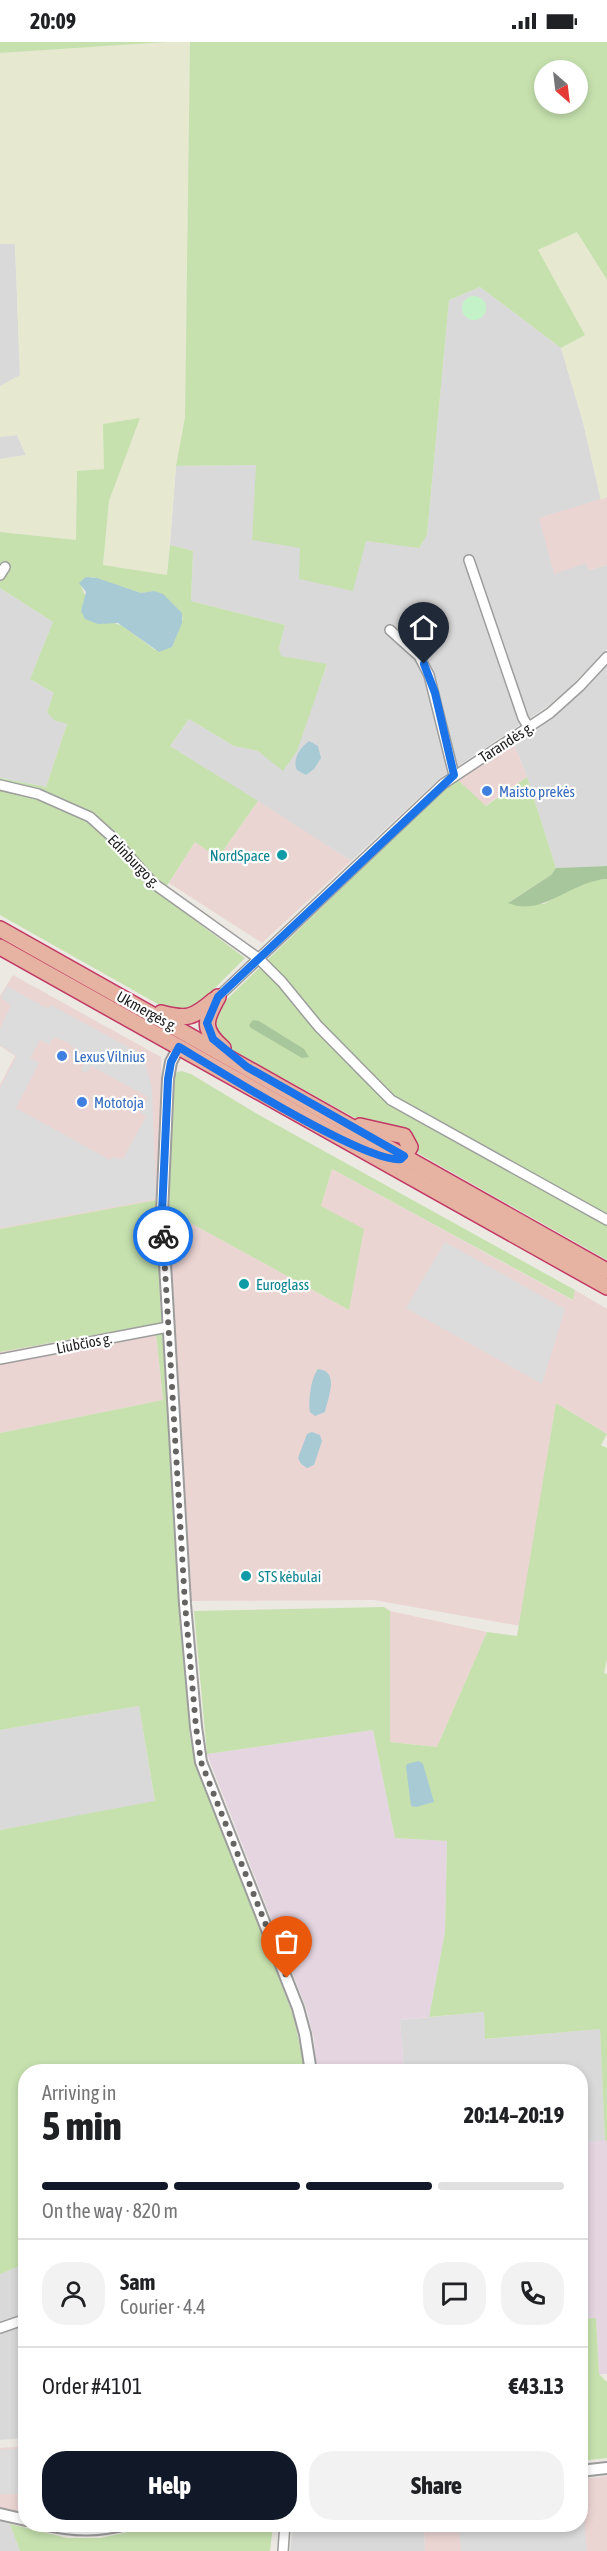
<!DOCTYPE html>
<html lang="en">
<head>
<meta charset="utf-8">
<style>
	body { margin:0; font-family:"Asap Condensed",sans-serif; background:#f2f2f2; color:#202124; height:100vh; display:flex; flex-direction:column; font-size:22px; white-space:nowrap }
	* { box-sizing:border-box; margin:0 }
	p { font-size:20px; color:#757577 }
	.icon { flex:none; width:33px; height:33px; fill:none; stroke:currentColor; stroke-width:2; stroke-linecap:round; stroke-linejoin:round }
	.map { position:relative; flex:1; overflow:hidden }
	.panel { position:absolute; left:18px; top:2022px; width:570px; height:468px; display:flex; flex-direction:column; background:#fff; border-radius:24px; box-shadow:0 3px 9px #0003 }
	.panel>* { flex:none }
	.needle { width:39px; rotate:152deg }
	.fabs { position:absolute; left:534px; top:18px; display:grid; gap:12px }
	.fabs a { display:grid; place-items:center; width:54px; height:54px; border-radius:50%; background:#fff; box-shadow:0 3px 9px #0003; font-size:30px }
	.pin { position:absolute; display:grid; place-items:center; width:51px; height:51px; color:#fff; margin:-62px -26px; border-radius:50% 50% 50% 0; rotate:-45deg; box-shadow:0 0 6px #0007 }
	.pin .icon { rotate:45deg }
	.courier { position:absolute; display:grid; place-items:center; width:60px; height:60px; margin:-30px; border:4px solid #1a73e8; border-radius:50%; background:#fff; color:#222; box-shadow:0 2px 8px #0007 }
	.summary em { font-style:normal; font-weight:800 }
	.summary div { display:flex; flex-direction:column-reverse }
	.summary { display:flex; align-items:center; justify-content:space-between; height:102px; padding:0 24px }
	h1 { font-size:39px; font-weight:800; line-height:45px }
	.bar { display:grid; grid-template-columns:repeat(4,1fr); gap:9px 6px; align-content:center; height:72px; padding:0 24px }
	.bar i { height:8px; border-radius:4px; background:#e0e0e0 }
	.bar .current { background:#111827 }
	.bar p { grid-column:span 4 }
	.line { display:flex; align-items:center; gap:15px; padding:0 24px; border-top:2px solid #e0e0e0 }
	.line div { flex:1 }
	.round { display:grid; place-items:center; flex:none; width:63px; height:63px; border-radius:24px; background:#f2f2f2 }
	.action { display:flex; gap:12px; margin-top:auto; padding:12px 24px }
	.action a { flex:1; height:69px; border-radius:24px; background:#111827; color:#fff; font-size:24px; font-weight:800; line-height:69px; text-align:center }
	.action a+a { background:#f2f2f2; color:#202124 }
	.status { display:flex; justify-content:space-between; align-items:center; height:42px; padding:0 30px; background:#fff; direction:ltr }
	.status svg { height:16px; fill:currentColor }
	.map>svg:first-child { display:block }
	.residential { fill:#dad9d9 }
	.commercial { fill:#ebd5d3 }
	.industrial { fill:#e4d5e1 }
	.farmland { fill:#e6e9d0 }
	.grass { fill:#c6e1ae; fill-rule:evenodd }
	.forest { fill:#a8c69c }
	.park { fill:#c4f2c8 }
	.parking { fill:#dcdcdc; fill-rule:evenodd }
	.water { fill:#a8cad5 }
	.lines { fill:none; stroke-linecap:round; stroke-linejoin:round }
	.minor-casing { stroke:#9d9d9d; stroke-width:12 }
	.tertiary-casing { stroke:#9d9d9d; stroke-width:14 }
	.trunk-casing { stroke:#c13965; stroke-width:18 }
	.minor { stroke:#fff; stroke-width:9 }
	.tertiary { stroke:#fff; stroke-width:10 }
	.trunk { stroke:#e6b2a2; stroke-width:15 }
	.done { stroke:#656462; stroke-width:6; stroke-dasharray:0 10.8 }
	.route { stroke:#1a73e8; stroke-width:8 }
	.shop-dot { fill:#3f7fe0; stroke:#fff; stroke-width:2 }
	.culture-dot { fill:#0f9aa8; stroke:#fff; stroke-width:2 }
	.labels { text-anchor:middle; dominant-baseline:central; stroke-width:4.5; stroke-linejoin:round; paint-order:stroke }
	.street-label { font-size:15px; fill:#1c1c1c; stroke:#fff }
	.shop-label { font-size:15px; fill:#366cbe; stroke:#fff; text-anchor:start }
	.culture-label { font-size:15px; fill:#0d838f; stroke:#fff; text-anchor:start }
</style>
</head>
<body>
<div class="status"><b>20:09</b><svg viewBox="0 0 49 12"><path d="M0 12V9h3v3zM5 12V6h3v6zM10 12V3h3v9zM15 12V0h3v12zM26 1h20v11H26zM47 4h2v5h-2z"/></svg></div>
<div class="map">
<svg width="607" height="2509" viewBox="0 0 607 2509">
	<rect width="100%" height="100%" fill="#ece9e3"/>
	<g class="residential">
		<path d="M15 201 20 334 0 344V202Z"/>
		<path d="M480 245 561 306 583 380 601 458 539 476 586 521 589 528 607 523V607L568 647 545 666 440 736 351 819 170 704 189 677 234 704 258 709 311 667 327 623 280 614 279 606 285 583 191 559 193 509 170 503 176 424 257 423 252 498 366 499 419 505 427 493 449 258Z"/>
		<path d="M17 393 26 413 0 417V395Z"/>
		<path d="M0 546 53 580 30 637 54 651 67 682 46 745 0 736Z"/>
		<path d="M607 622V824L556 826 527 735 514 702 567 662Z"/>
		<path d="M139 1664 155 1760 0 1788V1688Z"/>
		<path d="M484 1970 486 1997 600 1987 605 2099 581 2101 580 2030 404 2029 400 1978Z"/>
		<path d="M25 2222V2396L0 2398V2232Z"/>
		<path d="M0 2479 10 2482 20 2509H0Z"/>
		<path d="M293 2483H424L425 2509H290Z"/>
	</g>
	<g class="commercial">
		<path d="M607 455V523L589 528 586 521 554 532 539 476Z"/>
		<path d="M514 702 527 735 485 764 458 738Z"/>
		<path d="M258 759 351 819 262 901 169 841 195 800 219 815Z"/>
		<path d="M13 933 161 1015 162 1046 157 1158 0 1187V1043L15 1014 0 1004V954Z"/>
		<path d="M332 1127 572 1258 575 1248 607 1267V1392L556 1361 520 1584 374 1558 191 1559 167 1168 349 1268 321 1164Z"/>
		<path d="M155 1282 163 1358 0 1391V1310Z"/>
		<path d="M390 1569 487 1590 437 1705 390 1700Z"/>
		<path d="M25 2404V2471L0 2467V2406Z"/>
		<path d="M607 2434V2509H425L424 2483 580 2482 581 2437Z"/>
	</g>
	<g class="industrial">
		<path d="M373 1688 395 1796 447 1799 445 1890 429 1975 400 1978 404 2029H317L314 1997 307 1968 207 1712Z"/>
		<path d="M607 2098V2332H599L596 2276 581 2277 580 2101Z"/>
	</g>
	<g class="farmland">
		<path d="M167 0H190L185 375 176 424 167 534 103 523 109 459 140 376 104 427 77 429 76 498 0 490V417L26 413 17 393 0 395V344L20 333 15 202H0V11Z"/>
		<path d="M577 190 607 238V455L601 458 583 380 561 306 585 293 538 208Z"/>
	</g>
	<g class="grass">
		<path d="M0 0H167L0 11Z"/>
		<path d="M190 0H607V238L577 190 538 208 585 293 561 306 480 245 449 258 427 493 419 506 366 499 353 549 299 537 300 506 252 498 256 423 176 424 185 375ZM544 28H578V62H544Z"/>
		<path d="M140 376 109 459 103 523 167 533 170 503 193 509 191 559 285 583 279 606 281 614 327 622 297 709 283 729 258 709 234 704 189 677 170 704 258 759 218 816 195 800 161 853 245 916 193 968 172 970 0 873V736L46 745 67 682 54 678 47 670 54 651 30 637 53 580 0 546V490L76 498 77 429 104 427 103 382ZM92 535 141 551 155 549 183 576 172 605 155 608 123 584 81 569 86 555 81 544Z"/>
		<path d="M527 735 556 826 551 833 509 860 544 862 572 845 597 838 607 837V1218L416 1110 414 1095 405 1086 364 1081 218 1000 212 980 222 962 441 750 458 738 486 764Z"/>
		<path d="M181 1029 191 1032 259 1073 575 1248 573 1258 332 1127 321 1164 364 1187 349 1268 167 1168 172 1038 175 1031Z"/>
		<path d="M157 1158 160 1258 190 1695 202 1741 239 1830 294 1976 305 2029 26 2030 25 2222 0 2232V1788L155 1759 139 1664 0 1688V1391L163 1358 155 1282 0 1310V1187Z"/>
		<path d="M556 1361 607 1392 601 1403 607 1406V1617L604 1631 607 1632V2098L605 2099 600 1987 485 1997 484 1970 429 1975 445 1890 447 1799 395 1796 373 1688 207 1712 194 1569 384 1565 390 1569V1700L437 1705 487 1590 517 1594Z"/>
		<path d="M596 2276 599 2332 607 2340V2416L581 2419V2277Z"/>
		<path d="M10 2482 67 2496H100L162 2483H273L270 2509H20Z"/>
	</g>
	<g class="forest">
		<path d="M607 824V837C570 839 542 876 508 861L551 833 556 826Z"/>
		<path d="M253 978 259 979 304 1007 309 1015 302 1016 251 986 249 983Z"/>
	</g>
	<circle class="park" cx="474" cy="266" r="12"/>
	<g class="parking">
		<path d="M7 944 48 967 51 963 143 1013 152 1046 156 1157 0 1186V1046L17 1014 0 1003V987L11 963 1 956ZM54 995 69 1001 71 1004 82 1011 79 1017 85 1021 81 1028 87 1031 91 1024 148 1055 140 1070 146 1074 123 1117 112 1115 110 1118 16 1066 39 1021 30 1016 40 998 49 1003Z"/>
		<path d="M445 1200 565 1267 542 1342 406 1266Z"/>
		<path d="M25 2406V2452H0V2408Z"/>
		<path d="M581 2475H584L587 2509H461L459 2487 503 2482H580Z"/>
	</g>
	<g class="water">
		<path d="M86 535 97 536 141 551 154 549 163 552 182 571V581L172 605 159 610 118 581 98 582 85 577 81 569 86 550 79 541Z"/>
		<path d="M309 699 318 704 321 716 314 727 306 733 297 728C292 717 300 706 309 699Z"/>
		<path d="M318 1327C340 1329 328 1356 325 1370L315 1374 310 1370C308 1358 311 1336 318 1327Z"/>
		<path d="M312 1390 320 1393 322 1399 314 1423 307 1426 301 1422 298 1416 307 1392Z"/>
		<path d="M419 1719 423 1722 434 1760 416 1765 411 1764 406 1725 407 1722Z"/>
	</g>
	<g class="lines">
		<defs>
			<g id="minor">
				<path d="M469 518 523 676 529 686"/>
				<path d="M0 533 5 525"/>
				<path d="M390 588 419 614 429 633 454 733"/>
				<path d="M0 743 38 752 90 775 111 794 153 841 258 916 282 940 318 984 391 1058 607 1178"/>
				<path d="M218 955 443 742 550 671 580 644 607 615"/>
				<path d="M0 1317 168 1285"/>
				<path d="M0 2286 26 2277"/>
				<path d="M283 2509 285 2482"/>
			</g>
			<g id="tertiary">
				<path d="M179 1005 171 1020 168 1037 162 1171 185 1562 196 1685 201 1720 298 1966 305 1992 311 2030"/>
				<path d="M580 2429 607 2426"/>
				<path d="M0 2472 26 2478"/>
				<path d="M43 2482C71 2489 98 2490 126 2482"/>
			</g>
			<g id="trunk">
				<path d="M0 887 607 1229"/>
				<path d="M0 905 607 1245"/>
				<path d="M218 955C205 978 201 987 223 1006"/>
				<path d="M161 971C187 978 193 976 214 958"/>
				<path d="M360 1084 404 1094 410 1105 404 1114 396 1118"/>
			</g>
		</defs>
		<use href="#minor" class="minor-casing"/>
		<use href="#tertiary" class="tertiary-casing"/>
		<use href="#trunk" class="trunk-casing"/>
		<use href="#minor" class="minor"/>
		<use href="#tertiary" class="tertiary"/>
		<use href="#trunk" class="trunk"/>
	</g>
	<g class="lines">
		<path class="done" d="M163 1194 185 1562 196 1685 201 1720 287 1936"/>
		<path class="route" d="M163 1194 162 1171 168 1037 171 1020 179 1005C216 1027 367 1122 401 1117L404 1114 247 1025 213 997 207 981 218 955 454 733 435 651 424 622"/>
	</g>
	<g class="shop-dot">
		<circle cx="487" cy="749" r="6"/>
		<circle cx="62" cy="1014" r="6"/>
		<circle cx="82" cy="1060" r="6"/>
	</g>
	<g class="culture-dot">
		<circle cx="282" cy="813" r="6"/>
		<circle cx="244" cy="1242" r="6"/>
		<circle cx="246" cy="1534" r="6"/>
	</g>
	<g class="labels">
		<g class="street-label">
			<text transform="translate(506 700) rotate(-33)">Tarandės g.</text>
			<text transform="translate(134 819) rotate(46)">Edinburgo g.</text>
			<text transform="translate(147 969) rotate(29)">Ukmergės g.</text>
			<text transform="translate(84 1301) rotate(-11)">Liubčios g.</text>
		</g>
		<g class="shop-label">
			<text x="499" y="749">Maisto prekės</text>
			<text x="74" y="1014">Lexus Vilnius</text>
			<text x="94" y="1060">Mototoja</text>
		</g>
		<g class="culture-label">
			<text x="270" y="813" text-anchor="end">NordSpace</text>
			<text x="256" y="1242">Euroglass</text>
			<text x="258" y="1534">STS kėbulai</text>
		</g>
	</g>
</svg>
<div class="fabs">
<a><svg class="needle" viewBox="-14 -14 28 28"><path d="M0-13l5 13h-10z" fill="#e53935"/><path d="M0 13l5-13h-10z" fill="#757577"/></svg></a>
</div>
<div class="pin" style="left:287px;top:1936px;background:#ea580c"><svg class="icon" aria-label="bag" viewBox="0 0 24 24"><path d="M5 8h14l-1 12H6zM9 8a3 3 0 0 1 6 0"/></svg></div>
<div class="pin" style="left:424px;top:622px;background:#1f2937"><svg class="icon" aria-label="home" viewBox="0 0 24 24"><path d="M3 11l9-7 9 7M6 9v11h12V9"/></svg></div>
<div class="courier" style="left:163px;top:1194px"><svg class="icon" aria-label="bike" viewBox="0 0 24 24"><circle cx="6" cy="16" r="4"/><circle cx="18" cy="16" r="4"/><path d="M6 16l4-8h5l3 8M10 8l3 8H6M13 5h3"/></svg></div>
<section class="panel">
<div class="summary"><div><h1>5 min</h1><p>Arriving in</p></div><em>20:14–20:19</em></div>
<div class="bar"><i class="current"></i><i class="current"></i><i class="current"></i><i></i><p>On the way · 820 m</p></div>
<div class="line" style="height:108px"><a class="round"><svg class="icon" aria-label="person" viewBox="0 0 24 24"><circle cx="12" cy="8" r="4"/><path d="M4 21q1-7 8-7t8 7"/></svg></a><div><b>Sam</b><p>Courier · 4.4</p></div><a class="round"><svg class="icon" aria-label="chat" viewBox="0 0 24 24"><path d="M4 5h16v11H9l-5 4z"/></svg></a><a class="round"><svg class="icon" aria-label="phone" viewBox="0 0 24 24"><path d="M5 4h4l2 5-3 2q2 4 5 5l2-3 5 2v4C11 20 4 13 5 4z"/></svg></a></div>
<div class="line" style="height:78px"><div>Order #4101</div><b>€43.13</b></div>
<div class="action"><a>Help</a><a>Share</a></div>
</section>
</div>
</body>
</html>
